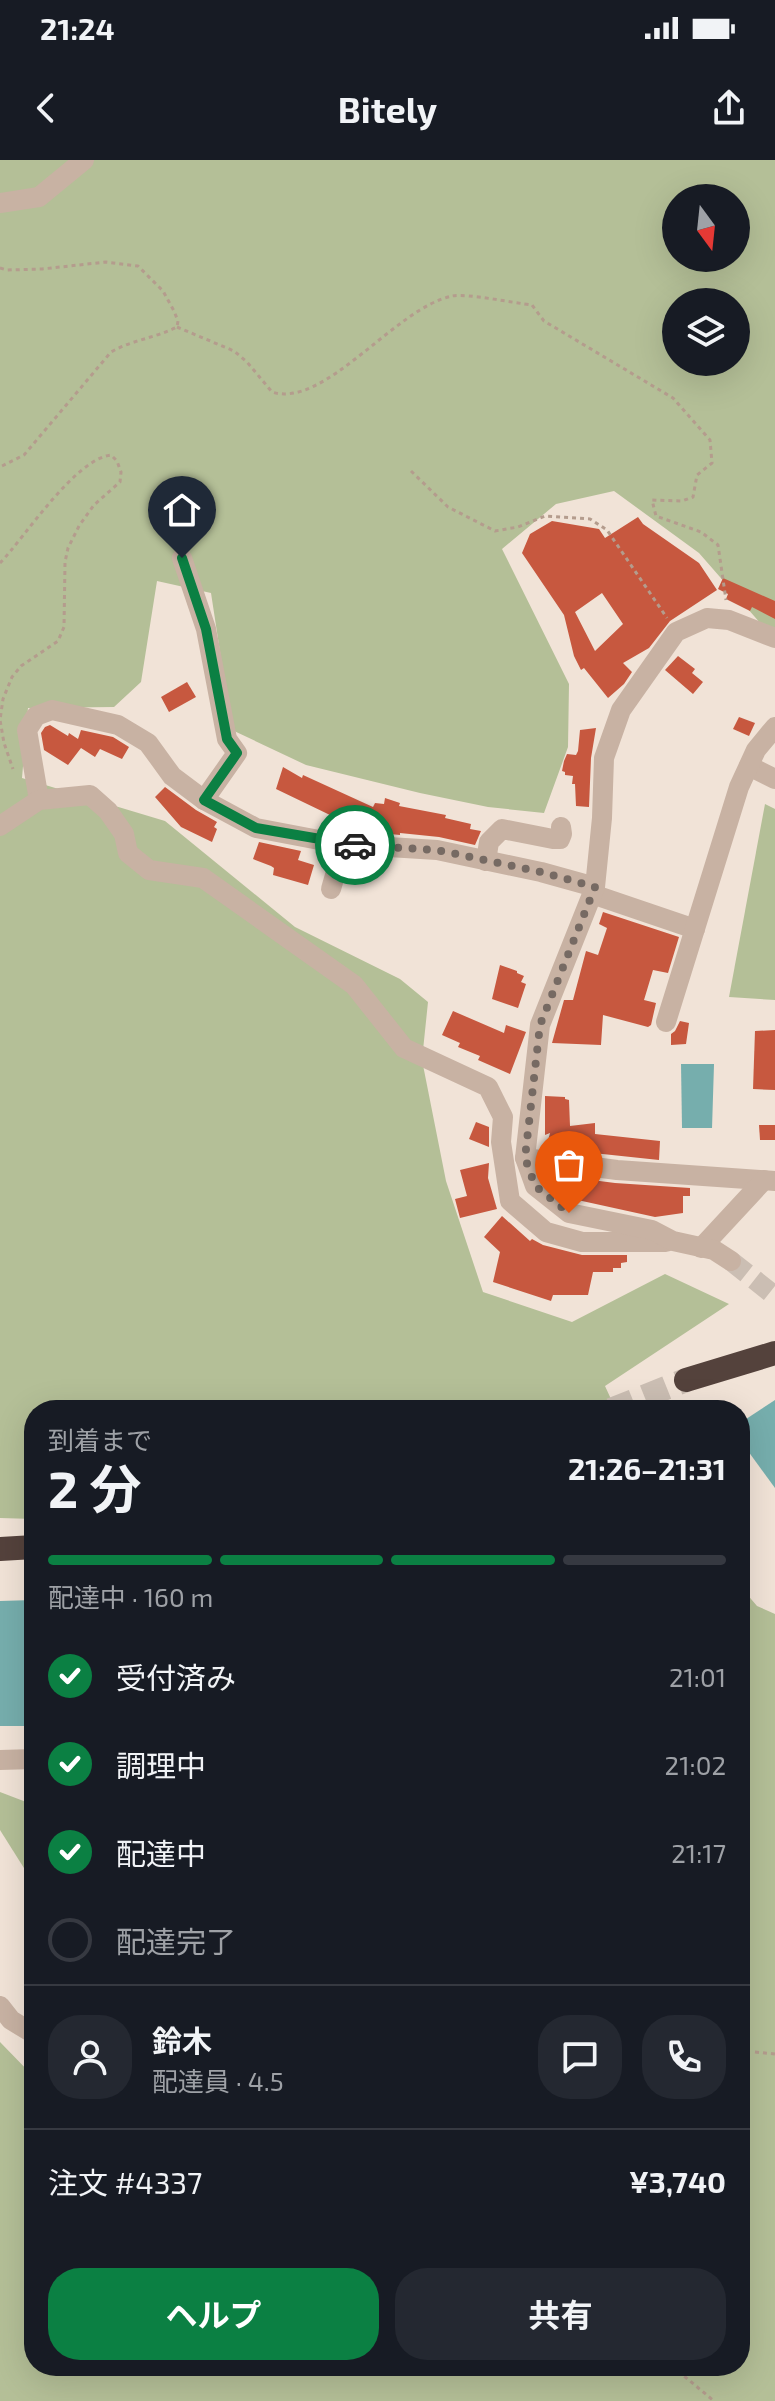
<!DOCTYPE html>
<html lang="ja">
<head>
<meta charset="utf-8">
<style>
	body { margin:0; font-family:"Exo 2","Noto Sans JP",sans-serif; background:#242831; color:#f1f3f6; height:100vh; display:flex; flex-direction:column; font-size:30px; white-space:nowrap }
	* { box-sizing:border-box; margin:0 }
	p { font-size:26px; color:#9ea1a6 }
	.icon { flex:none; width:44px; height:44px; fill:none; stroke:currentColor; stroke-width:2; stroke-linecap:round; stroke-linejoin:round }
	.map { position:relative; flex:1; overflow:hidden }
	.side { position:absolute; left:24px; top:1240px; width:726px; height:976px; display:flex; flex-direction:column; background:#171b24; border-radius:32px; box-shadow:0 8px 32px #0002 }
	.side>* { flex:none }
	.needle { width:52px; rotate:165deg }
	.tools { position:absolute; left:662px; top:24px; display:grid; gap:16px }
	.tools a { display:grid; place-items:center; width:88px; height:88px; border-radius:50%; background:#171b24; box-shadow:0 8px 32px #0002; font-size:40px }
	.pin { position:absolute; display:grid; place-items:center; width:68px; height:68px; color:#fff; margin:-82px -34px; border-radius:50% 50% 50% 0; rotate:-45deg; box-shadow:0 0 8px #0007 }
	.pin .icon { rotate:45deg }
	.courier { position:absolute; display:grid; place-items:center; width:80px; height:80px; margin:-40px; border:6px solid #0b8043; border-radius:50%; background:#fff; color:#222; box-shadow:0 2px 10px #0007 }
	.overview em { font-style:normal; font-weight:700 }
	.overview div { display:flex; flex-direction:column-reverse }
	.overview { display:flex; align-items:center; justify-content:space-between; height:136px; padding:0 24px }
	h1 { font-size:52px; font-weight:700; line-height:60px }
	.bar { display:grid; grid-template-columns:repeat(4,1fr); gap:12px 8px; align-content:center; height:96px; padding:0 24px }
	.bar i { height:10px; border-radius:6px; background:#363941 }
	.bar .active { background:#0b8043 }
	.bar p { grid-column:span 4 }
	.line { display:flex; align-items:center; gap:20px; padding:0 24px; border-top:2px solid #363941 }
	.line div { flex:1 }
	.round { display:grid; place-items:center; flex:none; width:84px; height:84px; border-radius:32px; background:#242831 }
	ol { padding:0 24px; list-style:none }
	li { display:flex; align-items:center; gap:24px; height:88px }
	li p { margin-inline-start:auto }
	li .icon { padding:8px; border-radius:50%; background:#0b8043; color:#fff; stroke-width:4 }
	li:last-child { color:#9ea1a6 }
	li i { width:44px; height:44px; border:4px solid #363941; border-radius:50% }
	.button { display:flex; gap:16px; margin-top:auto; padding:16px 24px }
	.button a { flex:1; height:92px; border-radius:32px; background:#0b8043; color:#fff; font-size:32px; font-weight:700; line-height:92px; text-align:center }
	.button a+a { background:#242831; color:#f1f3f6 }
	.status { display:flex; justify-content:space-between; align-items:center; height:56px; padding:0 40px; background:#171b24; direction:ltr }
	.status svg { height:22px; fill:currentColor }
	header { display:flex; justify-content:space-between; align-items:center; height:104px; padding:0 24px; background:#171b24; font-size:36px; font-weight:700 }
	.map>svg:first-child { display:block }
	.green { fill:#b4bf97; fill-rule:evenodd }
	.water { fill:#76aead }
	.building { fill:#c7583f; fill-rule:evenodd }
	.lines { fill:none; stroke-linecap:round; stroke-linejoin:round }
	.minor-tunnel { stroke:#cbbeb3; stroke-width:20; stroke-dasharray:20 10; stroke-linecap:butt }
	.highway-tunnel { stroke:#cbbeb3; stroke-width:24; stroke-dasharray:24 12; stroke-linecap:butt }
	.path { stroke:#b49c8d; stroke-width:3; stroke-dasharray:4 4; stroke-linecap:butt }
	.minor { stroke:#c8b2a3; stroke-width:20 }
	.highway { stroke:#54423c; stroke-width:24 }
	.done { stroke:#766a63; stroke-width:8; stroke-dasharray:0 14.4 }
	.route { stroke:#0b8043; stroke-width:10 }
</style>
</head>
<body>
<div class="status"><b>21:24</b><svg viewBox="0 0 49 12"><path d="M0 12V9h3v3zM5 12V6h3v6zM10 12V3h3v9zM15 12V0h3v12zM26 1h20v11H26zM47 4h2v5h-2z"/></svg></div>
<header><svg class="icon" aria-label="back" viewBox="0 0 24 24"><path d="M15 5l-7 7 7 7"/></svg>Bitely<svg class="icon" aria-label="share" viewBox="0 0 24 24"><path d="M12 15V3M7 8l5-5 5 5M5 13v7h14v-7"/></svg></header>
<div class="map">
<svg width="775" height="2241" viewBox="0 0 775 2241">
	<rect width="100%" height="100%" fill="#f1e3d7"/>
	<g class="green">
		<path d="M0 0H775V469L761 464 699 393 614 331 556 344 502 389 569 524 568 587 544 653 488 647 420 633 306 605 232 570 211 433 157 421 141 522 114 547 28 548 22 618 165 661 295 767 400 819 428 842 422 900 446 1021 483 1132 572 1162 665 1114 729 1144 605 1226 616 1250H34V1359L0 1358ZM676 38H736V98H676ZM676 142H736V202H676Z"/>
		<path d="M765 644 775 649V840L729 837Z"/>
		<path d="M740 1426 757 1446 775 1454V2241H0V1882L34 1917V2206H740Z"/>
		<path d="M0 1632 34 1645V1724L0 1670Z"/>
	</g>
	<g class="water">
		<path d="M681 904H714L712 968H682Z"/>
		<path d="M775 1240V1328L740 1280V1263Z"/>
		<path d="M34 1440V1566H0V1441Z"/>
	</g>
	<g class="building">
		<path d="M638 357 643 364 699 403 717 430 670 461 649 488 623 503 632 512 624 524 608 538 584 508 581 510 574 496 564 455 522 393 530 374 552 361 599 369 605 378ZM602 433 623 464 595 491 575 452Z"/>
		<path d="M723 418 775 441V459L752 447 750 451 726 439 728 434 718 429Z"/>
		<path d="M678 496 695 509 692 513 703 522 693 534 665 510Z"/>
		<path d="M187 522 196 537 169 552 161 537Z"/>
		<path d="M739 557 755 563 749 576 733 569Z"/>
		<path d="M50 565 68 576 69 573 78 579 81 570 113 577 129 587 122 599 100 589 95 597 81 588 68 605 44 590 41 573 45 567Z"/>
		<path d="M596 568 591 598 589 647 576 646 575 624H572L573 616 565 615V612L562 611 564 601 567 594 576 595 578 591 580 570Z"/>
		<path d="M283 607 302 618 303 615 373 647 375 643 384 644 385 638 400 643 399 646 446 655 445 658 471 664 470 669 481 671 475 685 439 677 400 673V675L390 674 357 668 276 629Z"/>
		<path d="M165 627 196 650 217 662 214 667 217 669 212 682 181 667 155 637Z"/>
		<path d="M259 682 301 691 298 700 314 705 308 725 273 715 274 708 271 706 253 699Z"/>
		<path d="M603 752 679 777 668 813 653 810 644 840 656 843 651 865 648 867 603 855 601 885 552 883 564 840H573L586 791 598 795 607 768 599 764Z"/>
		<path d="M500 805 517 811V813L524 816 521 822 526 824 518 848 492 839Z"/>
		<path d="M453 851 504 873 506 865 526 872 510 914 478 900 480 896 458 887 460 883 442 875Z"/>
		<path d="M680 861 689 863 686 884 671 885V874L675 871Z"/>
		<path d="M775 870V930L753 929 755 871Z"/>
		<path d="M545 936 565 937V939L569 940 570 966 595 963V974L660 981 659 1000 546 988 550 973 545 975Z"/>
		<path d="M476 962 489 967V987L469 979Z"/>
		<path d="M759 965H775V980H760Z"/>
		<path d="M489 1003 488 1018 497 1049 460 1058 455 1039 467 1036 460 1010Z"/>
		<path d="M545 1014 615 1023 690 1028V1036H683V1053L655 1057 573 1039 546 1018Z"/>
		<path d="M502 1056 530 1081 532 1079 543 1085 582 1095H627V1102L621 1103V1108H613V1112H593L588 1135H553L551 1141 493 1122 500 1092 484 1077Z"/>
	</g>
	<g class="lines">
		<path class="minor-tunnel" d="M731 1101 775 1136"/>
		<path class="highway-tunnel" d="M611 1250 686 1220"/>
		<g class="path">
			<path d="M0 108 7 110 42 109 106 102 138 106 163 131 174 151 178 161 177 167C155 178 132 180 111 192L24 295 0 307"/>
			<path d="M177 167 234 191 247 202 272 232C325 249 395 148 452 136 466 133 514 143 532 145L544 161 673 238 710 280 712 303 697 315 693 337 682 341 652 340 656 356 701 372 718 385 726 440"/>
			<path d="M411 311 448 347 495 371 518 367 545 356 590 359 607 370 667 458"/>
			<path d="M0 403C25 377 75 299 111 295L117 301 121 312 120 322 94 345 79 366 68 388 65 402 64 467 58 481 21 506 12 517 3 539 0 560 4 583 13 609"/>
			<path d="M755 1892 775 1894"/>
			<path d="M672 2206 714 2241"/>
		</g>
		<g class="minor">
			<path d="M0 43 39 37 84 0"/>
			<path d="M182 398 206 469 227 579 237 593 204 640"/>
			<path d="M749 606 775 619"/>
			<path d="M39 640 27 570 36 556 52 550 118 565 148 583 172 616 204 640 256 668 340 684 437 690 541 712 595 727"/>
			<path d="M0 666 39 640 90 635 108 651 124 674 128 693 149 710 203 718 354 825 404 888 488 927 503 957 501 982 510 1041 546 1072 582 1082H666"/>
			<path d="M486 701 489 682 502 669 553 679H560L562 674 561 667"/>
			<path d="M331 729 344 684"/>
			<path d="M592 734 695 769"/>
			<path d="M666 862 739 627 756 590 775 567"/>
			<path d="M525 998 617 1010 775 1021"/>
			<path d="M701 1088 764 1020"/>
			<path d="M731 1101 714 1090 673 1081 652 1070 569 1053 535 1026 525 998 540 865 595 727 602 658 604 598 621 550 676 472 707 458 729 460 775 478"/>
			<path d="M0 1600 34 1599"/>
			<path d="M0 1846 11 1860 34 1874"/>
		</g>
		<g class="highway">
			<path d="M686 1220 775 1193"/>
			<path d="M0 1389 34 1387"/>
		</g>
	</g>
	<g class="lines">
		<path class="done" d="M355 685 437 690 541 712 595 727 540 865 525 998 535 1026 569 1053"/>
		<path class="route" d="M182 398 206 469 227 579 237 593 204 640 256 668 355 685"/>
	</g>
</svg>
<div class="tools">
<a><svg class="needle" viewBox="-14 -14 28 28"><path d="M0-13l5 13h-10z" fill="#e53935"/><path d="M0 13l5-13h-10z" fill="#9ea1a6"/></svg></a>
<a><svg class="icon" aria-label="layers" viewBox="0 0 24 24"><path d="M12 4l9 5-9 5-9-5zM3 14l9 5 9-5"/></svg></a>
</div>
<div class="pin" style="left:569px;top:1053px;background:#ea580c"><svg class="icon" aria-label="bag" viewBox="0 0 24 24"><path d="M5 8h14l-1 12H6zM9 8a3 3 0 0 1 6 0"/></svg></div>
<div class="pin" style="left:182px;top:398px;background:#1f2937"><svg class="icon" aria-label="home" viewBox="0 0 24 24"><path d="M3 11l9-7 9 7M6 9v11h12V9"/></svg></div>
<div class="courier" style="left:355px;top:685px"><svg class="icon" aria-label="car" viewBox="0 0 24 24"><path d="M5 17H2v-5l4-1 3-4h7l3 4 3 1v5h-3M9 17h6M6 11h13"/><circle cx="7" cy="17" r="2"/><circle cx="17" cy="17" r="2"/></svg></div>
<section class="side">
<div class="overview"><div><h1>2 分</h1><p>到着まで</p></div><em>21:26–21:31</em></div>
<div class="bar"><i class="active"></i><i class="active"></i><i class="active"></i><i></i><p>配達中 · 160 m</p></div>
<ol>
<li><svg class="icon" aria-label="check" viewBox="0 0 24 24"><path d="M5 12l5 5 9-10"/></svg>受付済み<p>21:01</p></li>
<li><svg class="icon" aria-label="check" viewBox="0 0 24 24"><path d="M5 12l5 5 9-10"/></svg>調理中<p>21:02</p></li>
<li><svg class="icon" aria-label="check" viewBox="0 0 24 24"><path d="M5 12l5 5 9-10"/></svg>配達中<p>21:17</p></li>
<li><i></i>配達完了</li>
</ol>
<div class="line" style="height:144px"><a class="round"><svg class="icon" aria-label="person" viewBox="0 0 24 24"><circle cx="12" cy="8" r="4"/><path d="M4 21q1-7 8-7t8 7"/></svg></a><div><b>鈴木</b><p>配達員 · 4.5</p></div><a class="round"><svg class="icon" aria-label="chat" viewBox="0 0 24 24"><path d="M4 5h16v11H9l-5 4z"/></svg></a><a class="round"><svg class="icon" aria-label="phone" viewBox="0 0 24 24"><path d="M5 4h4l2 5-3 2q2 4 5 5l2-3 5 2v4C11 20 4 13 5 4z"/></svg></a></div>
<div class="line" style="height:104px"><div>注文 #4337</div><b>¥3,740</b></div>
<div class="button"><a>ヘルプ</a><a>共有</a></div>
</section>
</div>
</body>
</html>
